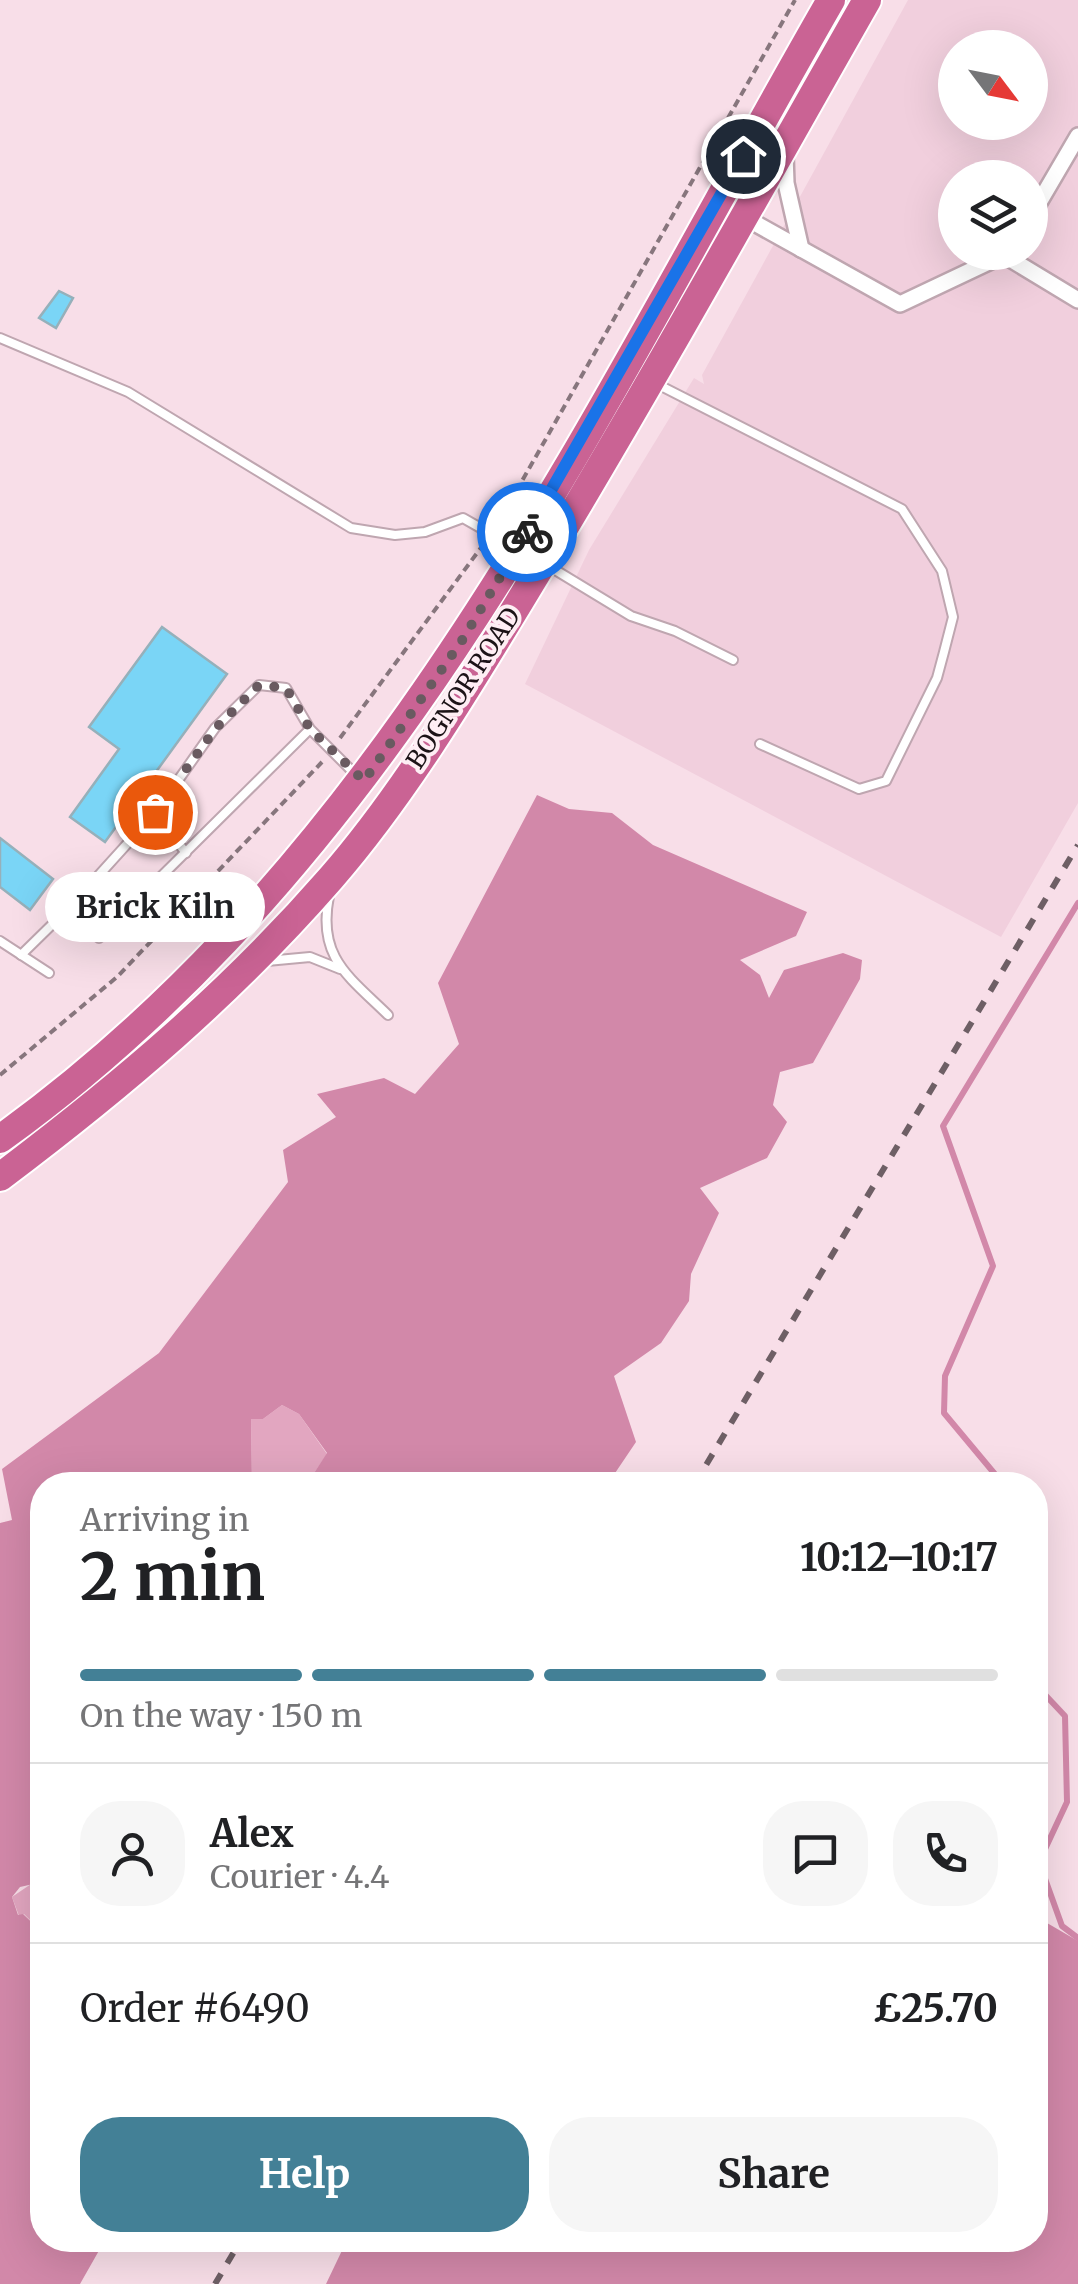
<!DOCTYPE html>
<html lang="en">
<head>
<meta charset="utf-8">
<style>
	body { margin:0; font-family:Merriweather,serif; background:#f6f6f6; color:#202124; height:100vh; display:flex; flex-direction:column; font-size:38px; white-space:nowrap }
	* { box-sizing:border-box; margin:0 }
	p { font-size:32px; color:#757577 }
	.icon { flex:none; width:55px; height:55px; fill:none; stroke:currentColor; stroke-width:2; stroke-linecap:round; stroke-linejoin:round }
	.map { position:relative; flex:1; overflow:hidden }
	.sheet { position:absolute; left:30px; top:1472px; width:1018px; height:780px; display:flex; flex-direction:column; background:#fff; border-radius:40px; box-shadow:0 10px 40px #0002 }
	.sheet>* { flex:none }
	.needle { width:65px; rotate:122deg }
	.buttons { position:absolute; left:938px; top:30px; display:grid; gap:20px }
	.buttons a { display:grid; place-items:center; width:110px; height:110px; border-radius:50%; background:#fff; box-shadow:0 10px 40px #0002; font-size:50px }
	.pin { position:absolute; display:grid; place-items:center; width:85px; height:85px; color:#fff; margin:-42px; border:5px solid #fff; border-radius:50%; box-shadow:0 2px 10px #0007 }
	.courier { position:absolute; display:grid; place-items:center; width:100px; height:100px; margin:-50px; border:8px solid #1a73e8; border-radius:50%; background:#fff; color:#222; box-shadow:0 2px 12px #0007 }
	.bubble { position:absolute; height:70px; border-radius:35px; background:#fff; box-shadow:0 10px 40px #0002; font-size:32px; font-weight:700; line-height:70px; text-align:center }
	.head em { font-style:normal; font-weight:700 }
	.head div { display:flex; flex-direction:column-reverse }
	.head { display:flex; align-items:center; justify-content:space-between; height:170px; padding:0 50px }
	h1 { font-size:65px; font-weight:700; line-height:75px }
	.bar { display:grid; grid-template-columns:repeat(4,1fr); gap:15px 10px; align-content:center; height:120px; padding:0 50px }
	.bar i { height:12px; border-radius:8px; background:#e0e0e0 }
	.bar .on { background:#438096 }
	.bar p { grid-column:span 4 }
	.line { display:flex; align-items:center; gap:25px; padding:0 50px; border-top:2px solid #e0e0e0 }
	.line div { flex:1 }
	.round { display:grid; place-items:center; flex:none; width:105px; height:105px; border-radius:40px; background:#f6f6f6 }
	.primary-button { display:flex; gap:20px; margin-top:auto; padding:20px 50px }
	.primary-button a { flex:1; height:115px; border-radius:40px; background:#438096; color:#fff; font-size:40px; font-weight:700; line-height:115px; text-align:center }
	.primary-button a+a { background:#f6f6f6; color:#202124 }
	.map>svg:first-child { display:block }
	.built { fill:#f1cfdd; fill-rule:evenodd }
	.green { fill:#e2a6c0 }
	.water { fill:#d288a9 }
	.lines { fill:none; stroke-linecap:round; stroke-linejoin:round }
	.stream { stroke:#d288a9; stroke-width:6 }
	.building { fill:#7ad5f6; stroke:#96b0ba; stroke-width:2.5 }
	.lane-casing { stroke:#bfa6b0; stroke-width:12 }
	.street-casing { stroke:#bfa6b0; stroke-width:20 }
	.highway-casing { stroke:#fff; stroke-width:32 }
	.path { stroke:#87767d; stroke-width:4; stroke-dasharray:8 5; stroke-linecap:butt }
	.lane { stroke:#fff; stroke-width:8 }
	.street { stroke:#fff; stroke-width:15 }
	.highway { stroke:#ca6394; stroke-width:28 }
	.rail { stroke:#6e5f65; stroke-width:6; stroke-dasharray:12 12; stroke-linecap:butt }
	.done { stroke:#695a60; stroke-width:10; stroke-dasharray:0 18 }
	.route { stroke:#1a73e8; stroke-width:12 }
	.labels { text-anchor:middle; dominant-baseline:central; stroke-width:8; stroke-linejoin:round; paint-order:stroke }
	.street-label { font-size:25px; fill:#1c1317; stroke:#feeef4 }
</style>
</head>
<body>
<div class="map">
<svg width="1078" height="2284" viewBox="0 0 1078 2284">
	<rect width="100%" height="100%" fill="#f8dee8"/>
	<path class="built" d="M908 0H1078V803L1001 937 525 684 589 550 694 378 704 384 702 375ZM955 48H1030V122H955ZM955 178H1030V252H955Z"/>
	<g class="green">
		<path d="M282 1405 299 1414 327 1454 314 1473 323 1485H252L251 1418 263 1419Z"/>
		<path d="M34 1882H42V1932L24 1914 19 1916 12 1897Z"/>
	</g>
	<g class="water">
		<path d="M537 795 569 809 612 813 653 845 807 912 796 936 740 960 760 975 769 998 784 970 843 953 862 960 860 979 813 1063 780 1072 773 1105 787 1122 767 1158 700 1188 719 1213 691 1274 689 1301 661 1343 614 1376 636 1442 607 1485H323L314 1473 327 1453 299 1414 282 1405 263 1419H251L252 1485H42V1882L20 1887 12 1897 18 1915 23 1914 42 1932V2240H105L80 2284H0V1523L12 1520 2 1469 159 1353 288 1182 283 1150 336 1117 317 1094 384 1078 415 1094 459 1044 438 983Z"/>
		<path d="M1035 1916 1078 1941V2284H326L347 2240H1035Z"/>
	</g>
	<g class="lines">
		<g class="stream">
			<path d="M1004 1485 944 1413 945 1376 993 1266 943 1126 1078 903"/>
			<path d="M1035 1684 1065 1716 1067 1802 1039 1862 1062 1926 1078 1938"/>
		</g>
	</g>
	<g class="building">
		<path d="M59 291 73 298 56 328 39 318Z"/>
		<path d="M162 627 227 674 105 842 70 817 119 749 89 727Z"/>
		<path d="M0 838 53 879 30 910 0 887Z"/>
	</g>
	<g class="lines">
		<defs>
			<g id="lane">
				<path d="M0 338 128 392 351 528 395 535 425 532 463 518 514 547"/>
				<path d="M655 383 902 509 942 571 953 617 944 652 937 678 886 781 859 789 760 744"/>
				<path d="M547 565 631 616 675 631 733 660"/>
				<path d="M310 729 99 938 71 906 155 813 215 728 259 685 286 688 310 729 355 774"/>
				<path d="M155 813 186 853"/>
				<path d="M329 896C317 957 348 976 388 1015"/>
				<path d="M0 941 49 973"/>
				<path d="M21 955 71 906"/>
				<path d="M267 961 310 957 340 969"/>
			</g>
			<g id="street">
				<path d="M785 154 786 183 801 249"/>
				<path d="M717 202 900 304 1010 252"/>
				<path d="M1030 218 1078 136"/>
				<path d="M1007 257 1078 300"/>
			</g>
			<g id="highway">
				<path d="M0 1139C395 855 595 410 831 0"/>
				<path d="M0 1177C121 1086 231 993 331 878 412 785 482 663 546 558 657 374 761 186 867 0"/>
			</g>
		</defs>
		<use href="#lane" class="lane-casing"/>
		<use href="#street" class="street-casing"/>
		<use href="#highway" class="highway-casing"/>
		<g class="path">
			<path d="M497 525 795 0"/>
			<path d="M340 738 483 545"/>
			<path d="M0 1075 117 977 322 762"/>
		</g>
		<use href="#lane" class="lane"/>
		<use href="#street" class="street"/>
		<use href="#highway" class="highway"/>
		<g class="rail">
			<path d="M694 1485 1078 845"/>
			<path d="M215 2284 241 2240"/>
		</g>
	</g>
	<g class="lines">
		<path class="done" d="M155 812 216 728 259 685 286 688 310 729 364 781 463 639 527 532"/>
		<path class="route" d="M527 532 743 156"/>
	</g>
	<g class="labels">
		<g class="street-label">
			<text transform="translate(463 688) rotate(-57)">BOGNOR ROAD</text>
		</g>
	</g>
</svg>
<div class="buttons">
<a><svg class="needle" viewBox="-14 -14 28 28"><path d="M0-13l5 13h-10z" fill="#e53935"/><path d="M0 13l5-13h-10z" fill="#757577"/></svg></a>
<a><svg class="icon" aria-label="layers" viewBox="0 0 24 24"><path d="M12 4l9 5-9 5-9-5zM3 14l9 5 9-5"/></svg></a>
</div>
<div class="pin" style="left:155px;top:812px;background:#ea580c"><svg class="icon" aria-label="bag" viewBox="0 0 24 24"><path d="M5 8h14l-1 12H6zM9 8a3 3 0 0 1 6 0"/></svg></div>
<div class="pin" style="left:743px;top:156px;background:#1f2937"><svg class="icon" aria-label="home" viewBox="0 0 24 24"><path d="M3 11l9-7 9 7M6 9v11h12V9"/></svg></div>
<div class="courier" style="left:527px;top:532px"><svg class="icon" aria-label="bike" viewBox="0 0 24 24"><circle cx="6" cy="16" r="4"/><circle cx="18" cy="16" r="4"/><path d="M6 16l4-8h5l3 8M10 8l3 8H6M13 5h3"/></svg></div>
<div class="bubble" style="left:45px;top:872px;width:220px">Brick Kiln</div>
<section class="sheet">
<div class="head"><div><h1>2 min</h1><p>Arriving in</p></div><em>10:12–10:17</em></div>
<div class="bar"><i class="on"></i><i class="on"></i><i class="on"></i><i></i><p>On the way · 150 m</p></div>
<div class="line" style="height:180px"><a class="round"><svg class="icon" aria-label="person" viewBox="0 0 24 24"><circle cx="12" cy="8" r="4"/><path d="M4 21q1-7 8-7t8 7"/></svg></a><div><b>Alex</b><p>Courier · 4.4</p></div><a class="round"><svg class="icon" aria-label="chat" viewBox="0 0 24 24"><path d="M4 5h16v11H9l-5 4z"/></svg></a><a class="round"><svg class="icon" aria-label="phone" viewBox="0 0 24 24"><path d="M5 4h4l2 5-3 2q2 4 5 5l2-3 5 2v4C11 20 4 13 5 4z"/></svg></a></div>
<div class="line" style="height:130px"><div>Order #6490</div><b>£25.70</b></div>
<div class="primary-button"><a>Help</a><a>Share</a></div>
</section>
</div>
</body>
</html>
